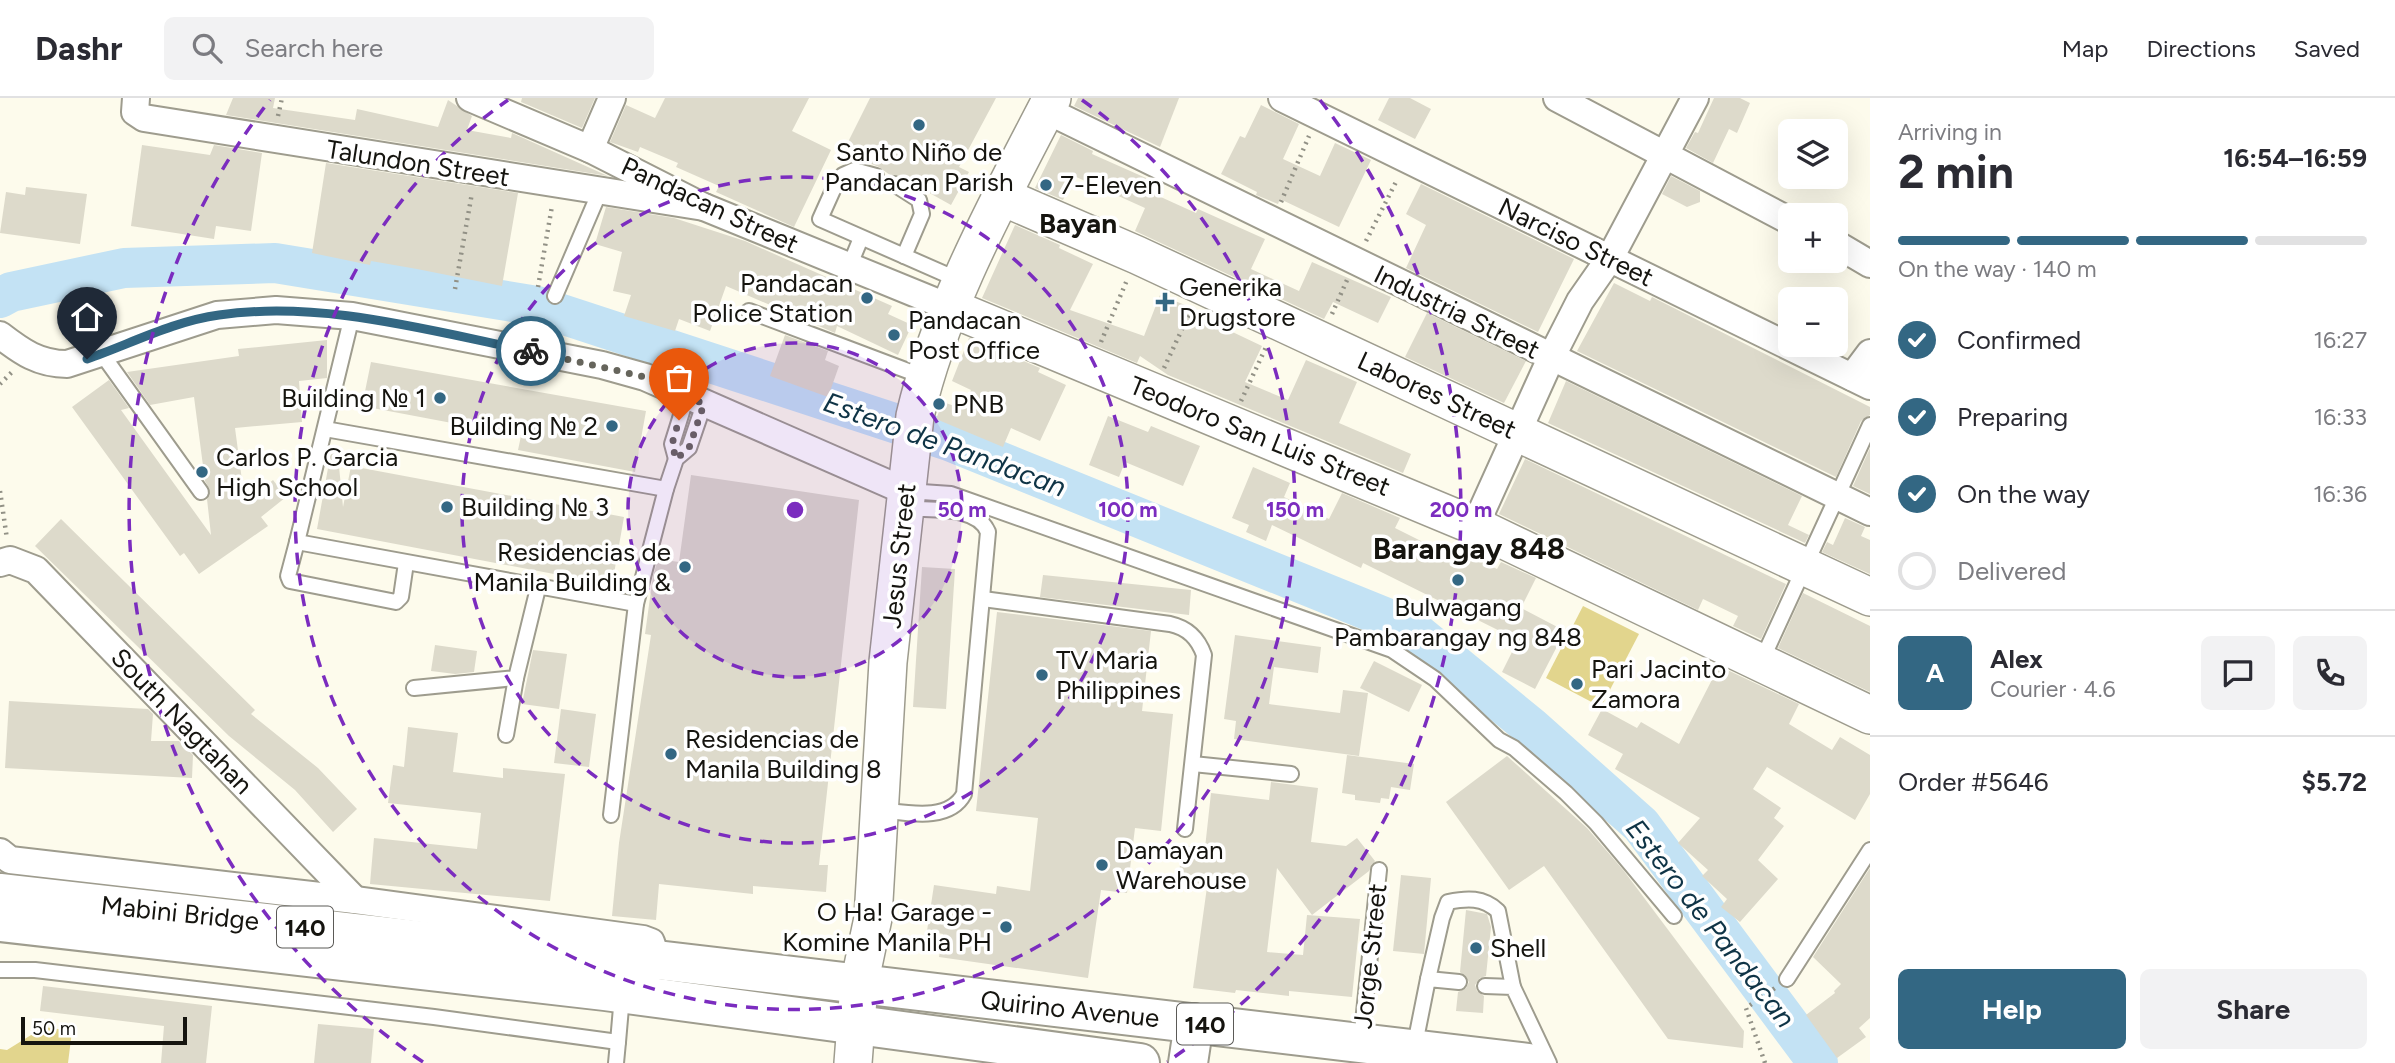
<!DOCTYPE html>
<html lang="en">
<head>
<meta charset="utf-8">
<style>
	body { margin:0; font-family:Figtree,sans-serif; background:#f2f2f3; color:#2b2b33; height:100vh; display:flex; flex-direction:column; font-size:26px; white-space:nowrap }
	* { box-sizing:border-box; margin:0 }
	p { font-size:23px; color:#7c7c81 }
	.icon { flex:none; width:38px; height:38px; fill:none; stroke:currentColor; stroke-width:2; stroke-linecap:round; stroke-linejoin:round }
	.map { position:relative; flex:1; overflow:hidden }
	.drawer { display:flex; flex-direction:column; background:#fff; width:525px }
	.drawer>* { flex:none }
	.controls { position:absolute; left:1778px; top:21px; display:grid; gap:14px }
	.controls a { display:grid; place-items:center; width:70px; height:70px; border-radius:10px; background:#fff; box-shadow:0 7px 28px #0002; font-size:35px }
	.scale { position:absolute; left:21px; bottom:18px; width:166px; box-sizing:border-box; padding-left:7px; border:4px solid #15140f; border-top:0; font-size:19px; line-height:24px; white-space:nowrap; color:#15140f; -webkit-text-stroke:5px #fff; paint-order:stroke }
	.pin { position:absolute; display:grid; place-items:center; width:60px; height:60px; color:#fff; margin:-72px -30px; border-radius:50% 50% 50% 0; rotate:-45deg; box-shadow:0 0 7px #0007 }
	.pin .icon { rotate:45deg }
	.courier { position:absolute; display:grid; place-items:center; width:70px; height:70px; margin:-35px; border:5px solid #336783; border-radius:50%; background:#fff; color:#222; box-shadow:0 2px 9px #0007 }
	.head em { font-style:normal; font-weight:700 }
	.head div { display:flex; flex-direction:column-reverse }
	.head { display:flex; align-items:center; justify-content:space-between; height:119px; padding:0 28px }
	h1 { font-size:46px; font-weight:700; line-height:52px }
	.bar { display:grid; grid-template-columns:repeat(4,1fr); gap:10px 7px; align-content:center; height:84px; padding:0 28px }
	.bar i { height:9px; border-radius:5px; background:#e1e1e2 }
	.bar .active { background:#336783 }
	.bar p { grid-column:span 4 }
	.line { display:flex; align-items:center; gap:18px; padding:0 28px; border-top:2px solid #e1e1e2 }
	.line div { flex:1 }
	.round { display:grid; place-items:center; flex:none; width:74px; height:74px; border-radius:10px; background:#f2f2f3 }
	ol { padding:0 28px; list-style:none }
	li { display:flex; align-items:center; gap:21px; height:77px }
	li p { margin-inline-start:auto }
	li .icon { padding:7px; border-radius:50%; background:#336783; color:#fff; stroke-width:4 }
	li:last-child { color:#7c7c81 }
	li i { width:38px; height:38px; border:4px solid #e1e1e2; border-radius:50% }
	.action { display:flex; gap:14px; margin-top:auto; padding:14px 28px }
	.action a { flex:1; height:80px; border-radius:10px; background:#336783; color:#fff; font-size:28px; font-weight:700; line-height:80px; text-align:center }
	.action a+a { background:#f2f2f3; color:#2b2b33 }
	header { display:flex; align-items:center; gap:42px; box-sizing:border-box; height:98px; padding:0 35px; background:#fff; border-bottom:2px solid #e1e1e2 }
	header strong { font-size:33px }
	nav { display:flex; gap:38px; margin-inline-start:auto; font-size:24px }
	.search { width:490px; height:63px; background:#f2f2f3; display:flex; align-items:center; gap:18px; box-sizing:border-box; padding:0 24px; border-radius:10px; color:#7c7c81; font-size:26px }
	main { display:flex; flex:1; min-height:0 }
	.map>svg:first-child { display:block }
	.green { fill:#e2d58d }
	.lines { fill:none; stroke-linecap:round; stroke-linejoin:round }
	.river { stroke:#c3e2f4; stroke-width:40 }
	.building { fill:#dddacb }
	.lane-casing { stroke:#9e9c8e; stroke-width:18 }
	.street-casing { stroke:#9e9c8e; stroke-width:30 }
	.secondary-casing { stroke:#9e9c8e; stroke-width:40 }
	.primary-casing { stroke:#9e9c8e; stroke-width:42 }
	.path { stroke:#929186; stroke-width:4.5; stroke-dasharray:2 5; stroke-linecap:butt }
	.lane { stroke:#fff; stroke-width:14 }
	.street { stroke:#fff; stroke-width:26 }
	.secondary { stroke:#fff; stroke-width:37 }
	.primary { stroke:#fff; stroke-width:38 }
	.done { stroke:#66655c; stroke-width:7; stroke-dasharray:0 12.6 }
	.route { stroke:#336783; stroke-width:9 }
	.ring { fill:none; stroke:#7b2cbf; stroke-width:3.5; stroke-dasharray:12 9 }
	.poi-dot { fill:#336783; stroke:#fff; stroke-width:2.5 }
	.labels { text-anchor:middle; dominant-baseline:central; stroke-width:7; stroke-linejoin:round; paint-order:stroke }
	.shield { fill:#fff; stroke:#5b5a57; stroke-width:2 }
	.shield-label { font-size:24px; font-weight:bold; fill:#15140f }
	.poi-label { font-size:26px; fill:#15140f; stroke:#fff; text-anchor:start }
	.street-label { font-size:26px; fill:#15140f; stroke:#fff }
	.neighbourhood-label { font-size:28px; font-weight:bold; fill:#15140f; stroke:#fff }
	.water-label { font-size:28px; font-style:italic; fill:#0f3446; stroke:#fff }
	.quarter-label { font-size:30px; font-weight:bold; fill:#15140f; stroke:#fff }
	.centre { fill:#7b2cbf; stroke:#fff; stroke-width:3.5 }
	.ring-label { font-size:21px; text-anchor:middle; font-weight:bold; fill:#7b2cbf; stroke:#fff; stroke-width:7; stroke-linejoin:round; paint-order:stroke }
</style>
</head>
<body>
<header>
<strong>Dashr</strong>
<div class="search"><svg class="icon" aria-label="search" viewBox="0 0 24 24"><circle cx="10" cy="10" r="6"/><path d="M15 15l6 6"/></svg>Search here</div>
<nav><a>Map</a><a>Directions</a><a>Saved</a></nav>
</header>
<main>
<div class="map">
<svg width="1870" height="965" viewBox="0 0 1870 965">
	<rect width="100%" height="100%" fill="#fdfbec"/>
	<g class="green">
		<path d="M1583 508 1639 536 1601 609 1546 580Z"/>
		<path d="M44 929 72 933 68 965H0V951L7 952Z"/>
	</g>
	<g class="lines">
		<path class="river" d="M0 200 11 194 124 170 275 165 537 208 949 343 1409 529 1531 629 1641 727 1818 965"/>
	</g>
	<g class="building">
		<path d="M233 0H275L273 10 355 22 357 11 438 29 448 2 472 18 467 32 511 40 512 35 608 78 226 17Z"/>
		<path d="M522 0H595L582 30 521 4Z"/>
		<path d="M665 0H809L792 33 831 52 794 129 716 94 719 88 676 69 678 65 640 49 638 54 610 44 626 7 655 20Z"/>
		<path d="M870 0H996L959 69 969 74 951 107 899 78 890 77 879 69 843 54Z"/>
		<path d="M1078 0H1179L1160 49 1074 8Z"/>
		<path d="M1389 0H1410L1431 11 1415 41 1378 22Z"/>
		<path d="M1714 0H1740L1750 5 1737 35 1729 31 1713 65 1686 50 1695 34 1698 35Z"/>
		<path d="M1261 7 1299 26 1283 61 1320 78 1335 45 1371 62 1339 129 1280 101 1278 106 1256 97 1257 94 1221 76 1240 38 1245 40Z"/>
		<path d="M1061 37 1093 53 1092 56 1146 80 1141 90 1196 115 1198 111 1265 141 1251 171 1299 193 1312 164 1391 199 1378 225 1333 204 1324 221 1135 133 1145 110 1074 78 1063 102 1035 90Z"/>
		<path d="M142 47 210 57 214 47 262 55 251 133 216 128 214 141 131 128Z"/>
		<path d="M326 65 518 95 502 188 417 171 371 163 370 167 312 155Z"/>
		<path d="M1671 78 1700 93V104L1687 109 1662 96Z"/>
		<path d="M1421 86 1574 161 1538 234 1406 170 1426 127 1406 116Z"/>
		<path d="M26 89 87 96 80 146 0 135 6 94 25 97Z"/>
		<path d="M606 109 674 120 745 143 892 208 888 216 912 227 898 257 837 228 835 235 726 188 710 233 679 221 675 233 624 218 631 197 613 193 622 154 595 146Z"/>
		<path d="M1015 127 1060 147 1059 150 1093 166 1070 212 1144 238 1160 197 1225 223 1222 229 1262 248 1245 284 1288 302 1306 262 1357 284 1339 325 1411 356 1403 375 1168 277 1140 258 1137 265 982 200Z"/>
		<path d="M1614 185 1650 203 1652 199 1870 309V317L1861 323 1836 379 1577 253Z"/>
		<path d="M1427 215 1526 263 1504 305 1405 259Z"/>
		<path d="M785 237 828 253 825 262 839 268 828 299 770 278Z"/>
		<path d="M969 240 1040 270 1038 274 1066 287 1040 343 1011 330 1003 349 936 321 943 304 963 311 971 292 952 283Z"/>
		<path d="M327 242V280L299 283 302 324 235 330 245 405 273 382 286 399 261 419 268 428 199 476 184 455 180 458 72 309 109 282 129 310 121 312 211 437 207 401 210 392 205 383 194 299 150 307 127 274 239 258 238 251Z"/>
		<path d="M371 264 646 313 635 374 518 352 521 338 362 308Z"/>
		<path d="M1566 283 1802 398 1788 427 1809 437 1805 445 1548 325Z"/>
		<path d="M1108 318 1148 334 1151 328 1200 348 1183 388 1125 364 1119 379 1089 367Z"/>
		<path d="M332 348H337L343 409 351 368 624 419 612 487 317 431Z"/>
		<path d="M1870 350V396L1853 388Z"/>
		<path d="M1525 361 1786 486 1761 541 1733 528 1738 518 1703 501 1698 512 1499 416Z"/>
		<path d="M1253 369 1290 385 1284 399 1329 421 1342 395 1400 420 1395 430 1443 454 1447 446 1497 471 1501 464 1536 480 1521 510 1565 533 1535 591 1502 574 1518 542 1363 465 1361 470 1272 427 1266 443 1246 434 1249 427 1232 420Z"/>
		<path d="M691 377 859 402 819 767H828L826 794 753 788V796L659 786 656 822 612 818 619 745 651 537 645 536 653 478 658 461 679 464Z"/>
		<path d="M1845 420 1865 429 1861 438 1870 442V476L1822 454 1827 444 1833 447Z"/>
		<path d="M61 421 255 612 251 616 318 670 357 711 333 734 295 692 229 638 35 448Z"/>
		<path d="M922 469 955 471 946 611 913 609Z"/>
		<path d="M1043 477 1191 492 1189 517 1040 499Z"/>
		<path d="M1803 495 1870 528V594L1778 550Z"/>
		<path d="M997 514 1151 533 1142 613 1173 616 1161 733 1135 730 1127 795 1101 792 1088 880 939 859 943 836 927 833 934 787 996 796 997 788 1030 793 1038 720 976 713Z"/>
		<path d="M1235 537 1321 549 1318 575 1274 569 1269 606 1340 615 1343 592 1368 595 1359 658 1234 641 1236 623 1224 621Z"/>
		<path d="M435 547 477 553 474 574 455 576 431 573Z"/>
		<path d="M533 552 567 556 559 611 522 606Z"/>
		<path d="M1374 563 1422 587 1409 614 1360 590Z"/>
		<path d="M1719 568 1799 606 1789 626 1832 652 1840 639 1870 657V696L1855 722 1767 669 1753 691 1781 710 1774 720 1784 728 1758 762 1778 781 1740 824 1721 809 1727 801 1702 778 1708 772 1678 745 1700 720 1615 671 1623 656 1588 637 1602 611 1637 630 1641 624 1679 646Z"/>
		<path d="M9 603 148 611 153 616 151 643H179L193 657 192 680 5 670Z"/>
		<path d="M561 611 596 616 589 669 554 665Z"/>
		<path d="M408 629 458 635 453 674 503 680V670L565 676 550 803 370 786 374 740 477 751 481 715 388 705 393 667 404 669Z"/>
		<path d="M1347 657 1414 666 1410 692 1391 689 1389 701 1381 700 1380 705 1355 702V697L1342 695Z"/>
		<path d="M1507 658 1587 730 1624 773 1744 933 1743 950 1668 941 1544 768 1509 792 1446 704Z"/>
		<path d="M1271 684 1318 690 1311 744 1346 748 1357 740 1375 763 1369 773 1312 817 1277 770 1267 854 1303 857 1307 817 1360 821 1352 899 1289 893V898L1236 892 1235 895 1193 890 1207 789 1178 786 1182 747 1205 750 1211 695 1269 702Z"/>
		<path d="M1870 770V920L1859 930 1866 939 1837 960 1806 917 1835 895 1834 893 1841 886 1813 859Z"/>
		<path d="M1401 777 1431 780 1424 856 1393 853Z"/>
		<path d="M1466 812 1487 816 1491 829 1486 878 1480 880 1475 887 1477 893 1484 898 1483 915 1456 913 1458 894 1466 890 1469 884 1460 874Z"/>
		<path d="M43 888 212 908 206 965H161L164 928 40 913Z"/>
		<path d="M318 926 374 931 371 965H314Z"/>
	</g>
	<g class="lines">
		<defs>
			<g id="lane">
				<path d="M876 78 854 72 843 77 833 92 820 121 961 183"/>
				<path d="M894 86 919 102 922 116 904 158"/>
				<path d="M849 169 861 140"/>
				<path d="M555 198 600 93"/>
				<path d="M749 213 924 279"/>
				<path d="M352 218 297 444 636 506"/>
				<path d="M102 256 201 394"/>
				<path d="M325 331 666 391"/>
				<path d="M676 361 672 346 687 298"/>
				<path d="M907 393 951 396 1392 552 1435 581 1499 642 1514 650 1566 695 1596 725 1674 818"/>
				<path d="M297 444 288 478 290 483 396 504 401 499 406 465"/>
				<path d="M983 501 1170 526C1188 530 1198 540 1204 557L1185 731"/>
				<path d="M1761 564 1870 327"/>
				<path d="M414 590 516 580 538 490"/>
				<path d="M506 637 516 580"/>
				<path d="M1193 666 1291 676"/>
				<path d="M880 712C908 715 949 724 964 696L988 434C977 407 930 413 905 410"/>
				<path d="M611 717 636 506 666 391 676 361 689 350 704 306"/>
				<path d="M0 872H35L434 919 618 944 622 898"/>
				<path d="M1428 881 1442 820 1448 804C1467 800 1483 799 1498 813L1513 889"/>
				<path d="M1787 881 1870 752"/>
				<path d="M1485 888 1513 889 1549 965"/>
				<path d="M1361 943 1379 772"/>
				<path d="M1414 951 1428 881 1459 884"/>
				<path d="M616 965 618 944"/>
			</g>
			<g id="street">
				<path d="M136 0 135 14 144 20 704 109"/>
				<path d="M470 0 590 51 704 109 951 210"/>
				<path d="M1282 0 1870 288"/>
				<path d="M1557 0 1790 123"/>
				<path d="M1046 12 1870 414"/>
				<path d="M590 51 612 0"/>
				<path d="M1836 146 1870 166"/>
				<path d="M0 237C22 254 39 266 67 266L217 217 276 212 352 218 602 267 645 279 905 393"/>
				<path d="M1852 279 1870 255"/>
				<path d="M1475 428 1551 260 1580 203 1610 160 1695 0"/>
				<path d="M0 465 10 462 36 472 355 802"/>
				<path d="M0 754 10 762 355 802 643 841 651 844 657 862"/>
			</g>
			<g id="secondary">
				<path d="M1003 99 1137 157 1870 499"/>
				<path d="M951 210 1475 428 1870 617"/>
				<path d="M853 965 859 887 873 820 888 564 915 318C941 206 1000 101 1052 0"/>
			</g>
			<g id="primary">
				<path d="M0 795 611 864 657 862 1529 965"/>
				<path d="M0 824 605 893 1140 965"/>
				<path d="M1188 965 1194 925"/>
			</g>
		</defs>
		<use href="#lane" class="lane-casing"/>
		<use href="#street" class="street-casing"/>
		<use href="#secondary" class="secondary-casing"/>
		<use href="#primary" class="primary-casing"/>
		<g class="path">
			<path d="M278 18 282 0"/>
			<path d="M1281 104 1309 38"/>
			<path d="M1366 143 1397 82"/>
			<path d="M538 189 552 108"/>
			<path d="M455 191 472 95"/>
			<path d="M1332 216 1347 182"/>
			<path d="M1101 244 1127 182"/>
			<path d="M1164 270 1191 212"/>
			<path d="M0 286 12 274"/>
			<path d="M1241 303 1267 247"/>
			<path d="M0 393 7 441"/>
			<path d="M1765 965 1746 910 1775 890"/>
		</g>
		<use href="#lane" class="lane"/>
		<use href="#street" class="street"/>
		<use href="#secondary" class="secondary"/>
		<use href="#primary" class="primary"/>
	</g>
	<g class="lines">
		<path class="done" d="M531 253 645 279 704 306 689 350 676 361 672 346 679 322"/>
		<path class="route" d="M87 261C130 246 174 223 219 217 323 202 429 233 531 253"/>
	</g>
	<circle cx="795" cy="412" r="167" fill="#7b2cbf" fill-opacity=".12"/>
	<g class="ring">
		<circle cx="795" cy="412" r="167"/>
		<circle cx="795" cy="412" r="333"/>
		<path d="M1082 2A500 500 0 1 1 508 2"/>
		<path d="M423 964A666 666 0 0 1 270 2M1320 2A666 666 0 0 1 1167 964"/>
	</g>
	<g class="poi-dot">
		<circle cx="919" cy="27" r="7"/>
		<circle cx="1046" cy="87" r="7"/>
		<circle cx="867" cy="200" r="7"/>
		<path d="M1161.5 193.5h7v7h7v7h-7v7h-7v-7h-7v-7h7z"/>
		<circle cx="894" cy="237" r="7"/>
		<circle cx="440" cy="300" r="7"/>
		<circle cx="939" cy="306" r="7"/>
		<circle cx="612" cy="328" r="7"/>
		<circle cx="202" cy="374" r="7"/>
		<circle cx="447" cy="409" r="7"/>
		<circle cx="685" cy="469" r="7"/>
		<circle cx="1458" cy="482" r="7"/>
		<circle cx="1042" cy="577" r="7"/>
		<circle cx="1577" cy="586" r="7"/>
		<circle cx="671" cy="656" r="7"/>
		<circle cx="1102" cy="767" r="7"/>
		<circle cx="1006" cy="829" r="7"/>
		<circle cx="1476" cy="850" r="7"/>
	</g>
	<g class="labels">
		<g class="shield">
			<rect x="277" y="808.5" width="56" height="41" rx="5"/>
			<rect x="1177" y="905.5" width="56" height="41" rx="5"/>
		</g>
		<g class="shield-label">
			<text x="305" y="829">140</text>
			<text x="1205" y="926">140</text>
		</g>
		<g class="poi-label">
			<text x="919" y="54" text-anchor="middle">Santo Niño de<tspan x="919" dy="30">Pandacan Parish</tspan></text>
			<text x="1060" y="87">7-Eleven</text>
			<text x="853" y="185" text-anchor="end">Pandacan<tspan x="853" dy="30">Police Station</tspan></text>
			<text x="1179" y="189">Generika<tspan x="1179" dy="30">Drugstore</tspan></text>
			<text x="908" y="222">Pandacan<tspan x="908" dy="30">Post Office</tspan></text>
			<text x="426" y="300" text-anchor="end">Building № 1</text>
			<text x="953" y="306">PNB</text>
			<text x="598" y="328" text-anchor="end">Building № 2</text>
			<text x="216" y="359">Carlos P. Garcia<tspan x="216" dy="30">High School</tspan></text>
			<text x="461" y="409">Building № 3</text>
			<text x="671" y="454" text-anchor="end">Residencias de<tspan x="671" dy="30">Manila Building &amp;</tspan></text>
			<text x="1458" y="509" text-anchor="middle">Bulwagang<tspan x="1458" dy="30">Pambarangay ng 848</tspan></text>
			<text x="1056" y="562">TV Maria<tspan x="1056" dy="30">Philippines</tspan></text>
			<text x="1591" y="571">Pari Jacinto<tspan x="1591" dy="30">Zamora</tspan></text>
			<text x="685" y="641">Residencias de<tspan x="685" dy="30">Manila Building 8</tspan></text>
			<text x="1116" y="752">Damayan<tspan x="1116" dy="30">Warehouse</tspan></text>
			<text x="992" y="814" text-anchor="end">O Ha! Garage -<tspan x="992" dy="30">Komine Manila PH</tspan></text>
			<text x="1490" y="850">Shell</text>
		</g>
		<g class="street-label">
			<text transform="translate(418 65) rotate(9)">Talundon Street</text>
			<text transform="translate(710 107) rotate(25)">Pandacan Street</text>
			<text transform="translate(1576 144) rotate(26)">Narciso Street</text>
			<text transform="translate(1457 214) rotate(26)">Industria Street</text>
			<text transform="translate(1437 297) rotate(25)">Labores Street</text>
			<text transform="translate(1260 338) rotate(22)">Teodoro San Luis Street</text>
			<text transform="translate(899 458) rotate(-84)">Jesus Street</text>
			<text transform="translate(182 623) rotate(46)">South Nagtahan</text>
			<text transform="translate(180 815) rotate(6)">Mabini Bridge</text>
			<text transform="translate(1370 858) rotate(-84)">Jorge Street</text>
			<text transform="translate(1070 911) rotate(6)">Quirino Avenue</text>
		</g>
		<g class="neighbourhood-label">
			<text x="1078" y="125">Bayan</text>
		</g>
		<g class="water-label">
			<text transform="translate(945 346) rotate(20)">Estero de Pandacan</text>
			<text transform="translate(1711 825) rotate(52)">Estero de Pandacan</text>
		</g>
		<g class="quarter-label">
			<text x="1469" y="450">Barangay 848</text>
		</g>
	</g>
	<circle cx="795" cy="412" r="10" class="centre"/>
	<g class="ring-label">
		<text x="962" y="419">50 m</text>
		<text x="1128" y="419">100 m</text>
		<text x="1295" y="419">150 m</text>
		<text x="1461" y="419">200 m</text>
	</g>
</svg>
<div class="controls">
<a><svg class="icon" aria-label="layers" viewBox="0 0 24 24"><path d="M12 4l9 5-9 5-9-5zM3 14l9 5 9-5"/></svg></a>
<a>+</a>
<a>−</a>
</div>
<div class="scale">50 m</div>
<div class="pin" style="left:679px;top:322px;background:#ea580c"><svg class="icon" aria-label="bag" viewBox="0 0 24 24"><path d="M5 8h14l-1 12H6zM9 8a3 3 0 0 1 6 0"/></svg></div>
<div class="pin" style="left:87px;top:261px;background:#1f2937"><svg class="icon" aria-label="home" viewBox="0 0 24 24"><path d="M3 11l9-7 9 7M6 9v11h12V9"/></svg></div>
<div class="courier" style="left:531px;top:253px"><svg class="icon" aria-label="bike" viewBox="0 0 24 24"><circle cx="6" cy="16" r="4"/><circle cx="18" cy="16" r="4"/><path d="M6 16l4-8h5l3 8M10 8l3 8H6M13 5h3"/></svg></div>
</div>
<section class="drawer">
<div class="head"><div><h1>2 min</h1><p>Arriving in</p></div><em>16:54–16:59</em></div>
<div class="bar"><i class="active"></i><i class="active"></i><i class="active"></i><i></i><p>On the way · 140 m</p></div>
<ol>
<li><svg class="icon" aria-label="check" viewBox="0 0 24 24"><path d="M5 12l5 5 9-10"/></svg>Confirmed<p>16:27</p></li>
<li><svg class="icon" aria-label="check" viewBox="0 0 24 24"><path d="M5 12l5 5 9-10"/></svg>Preparing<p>16:33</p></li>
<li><svg class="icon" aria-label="check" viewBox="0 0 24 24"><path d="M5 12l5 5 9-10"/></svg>On the way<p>16:36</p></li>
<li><i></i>Delivered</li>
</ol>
<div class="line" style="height:126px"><b class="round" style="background:#336783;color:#fff">A</b><div><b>Alex</b><p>Courier · 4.6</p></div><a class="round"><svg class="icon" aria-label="chat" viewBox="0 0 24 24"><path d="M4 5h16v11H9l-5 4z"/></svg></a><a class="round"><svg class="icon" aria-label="phone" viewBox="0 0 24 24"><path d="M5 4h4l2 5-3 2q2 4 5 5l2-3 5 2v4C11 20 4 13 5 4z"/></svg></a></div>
<div class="line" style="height:91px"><div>Order #5646</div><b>$5.72</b></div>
<div class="action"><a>Help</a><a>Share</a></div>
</section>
</main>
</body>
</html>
